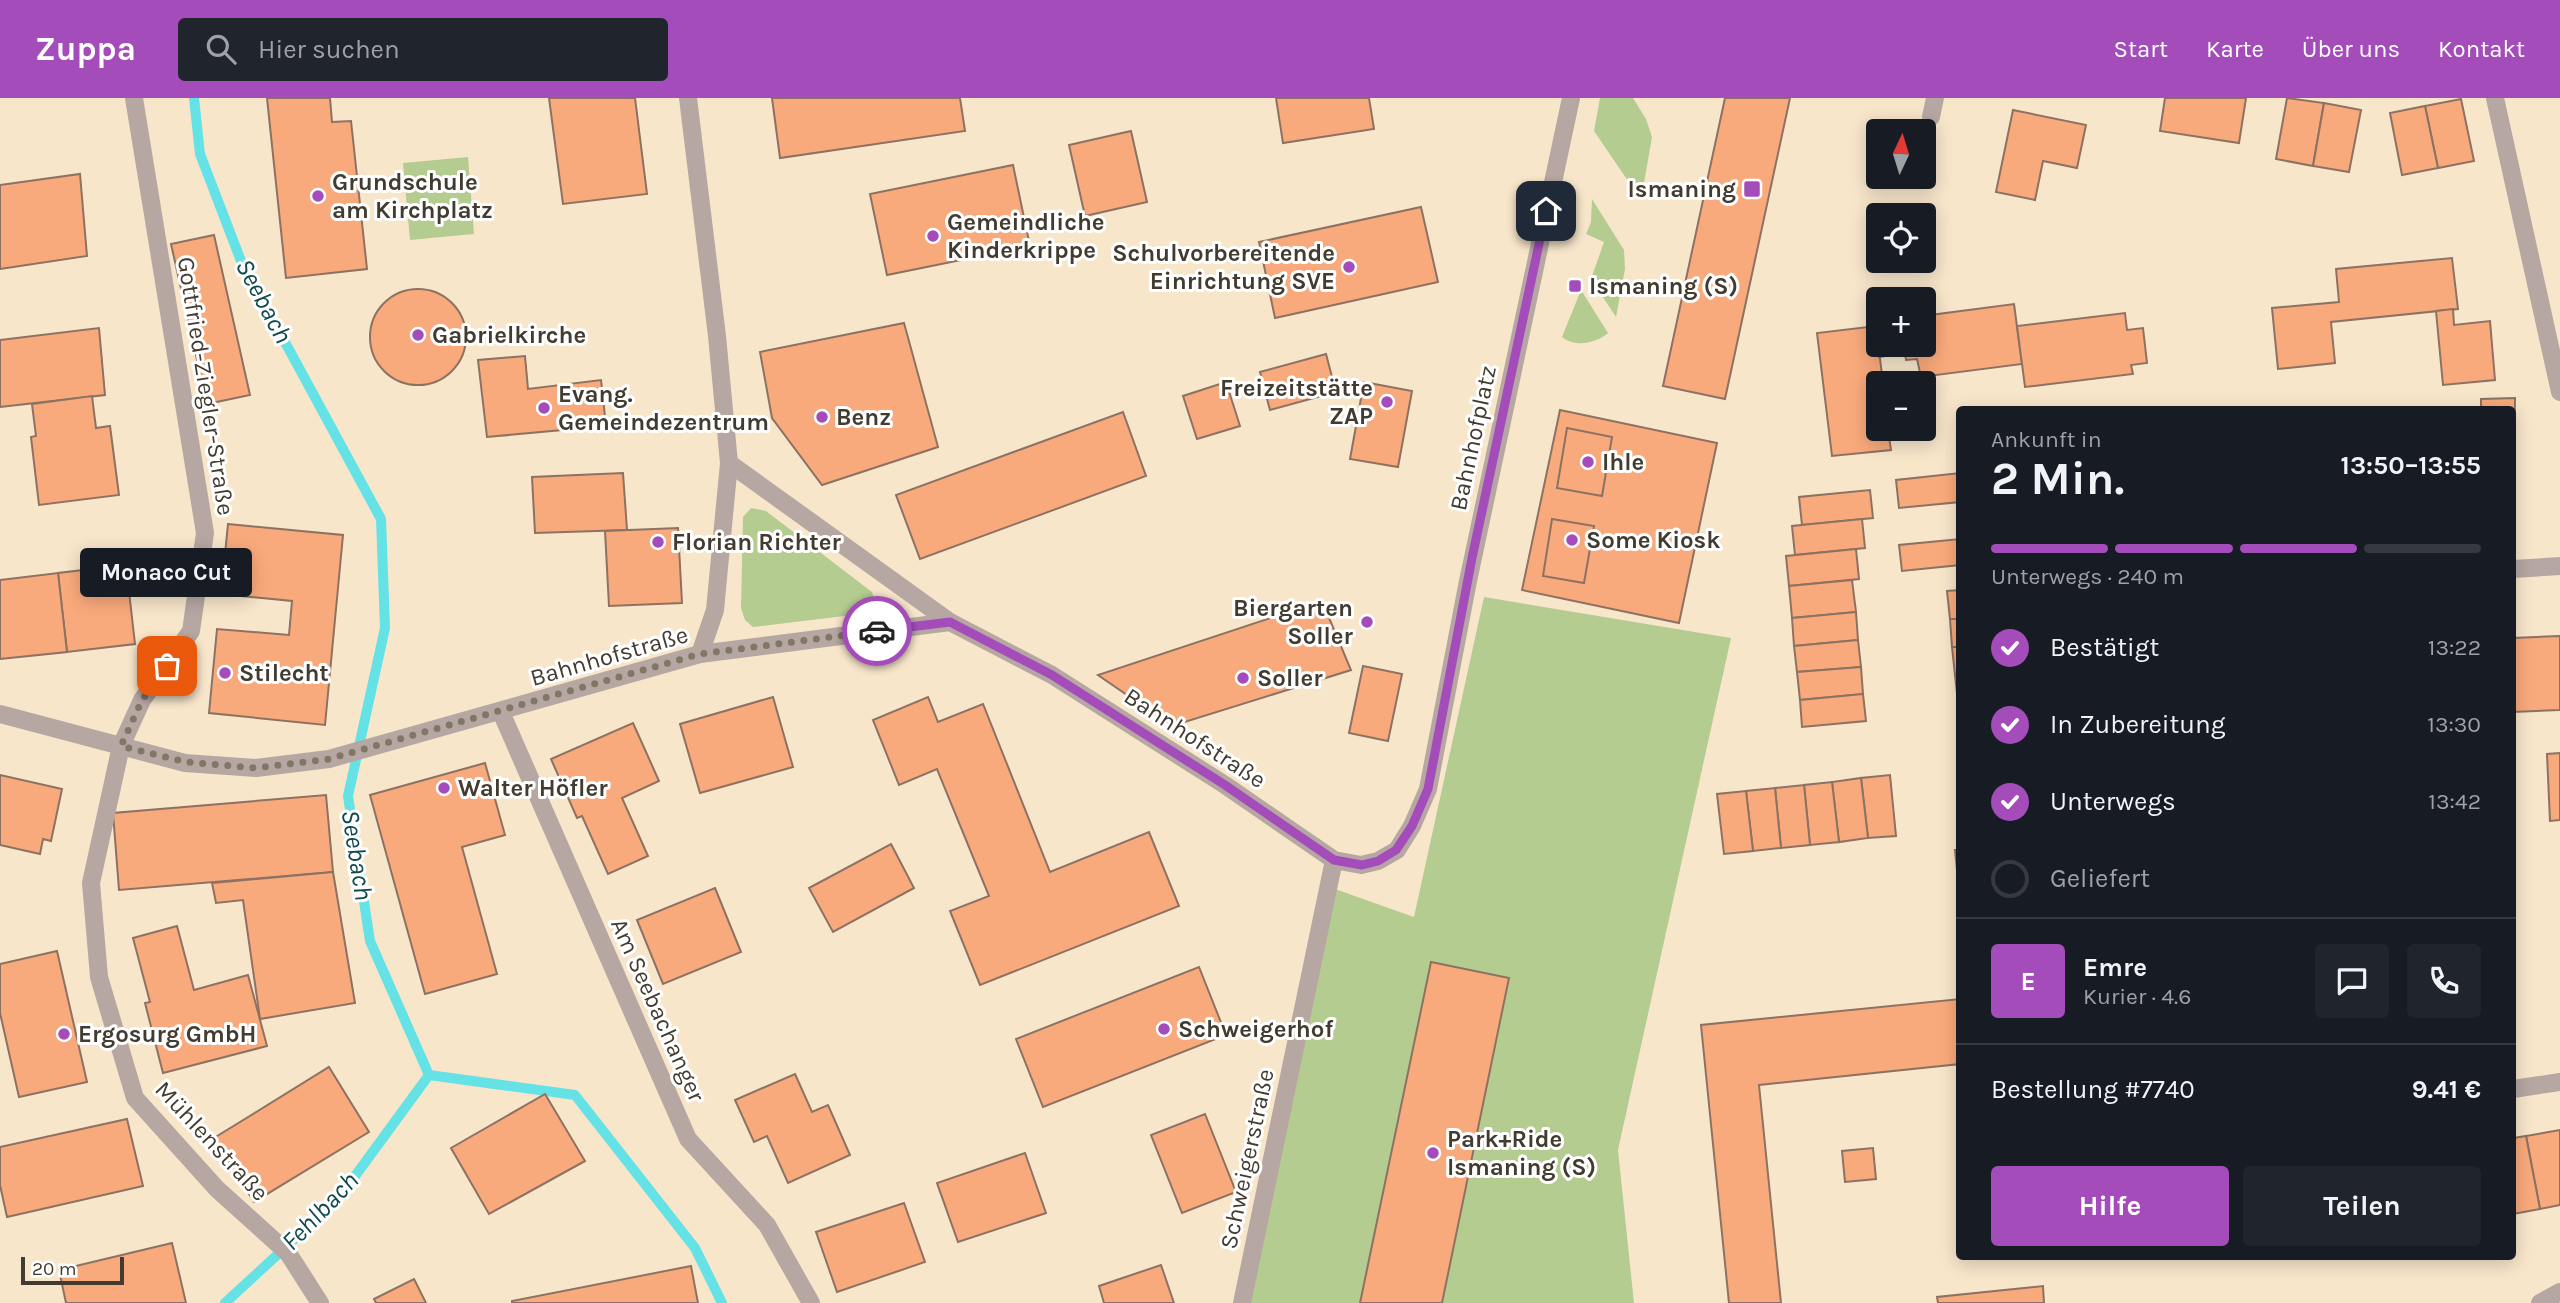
<!DOCTYPE html>
<html lang="de">
<head>
<meta charset="utf-8">
<style>
	body { margin:0; font-family:Karla,sans-serif; background:#20242c; color:#f1f3f6; height:100vh; display:flex; flex-direction:column; font-size:26px; white-space:nowrap }
	* { box-sizing:border-box; margin:0 }
	p { font-size:23px; color:#9ea1a6 }
	.icon { flex:none; width:38px; height:38px; fill:none; stroke:currentColor; stroke-width:2; stroke-linecap:round; stroke-linejoin:round }
	.map { position:relative; flex:1; overflow:hidden }
	.side { position:absolute; left:1956px; top:308px; width:560px; height:854px; display:flex; flex-direction:column; background:#171b24; border-radius:7px; box-shadow:0 4px 18px #0003 }
	.side>* { flex:none }
	.needle { width:46px; rotate:4deg }
	.controls { position:absolute; left:1866px; top:21px; display:grid; gap:14px }
	.controls a { display:grid; place-items:center; width:70px; height:70px; border-radius:7px; background:#171b24; box-shadow:0 4px 18px #0003; font-size:35px }
	.scale { position:absolute; left:21px; bottom:18px; width:103px; box-sizing:border-box; padding-left:7px; border:4px solid #423b30; border-top:0; font-size:19px; line-height:24px; white-space:nowrap; color:#423b30; -webkit-text-stroke:5px #fff; paint-order:stroke }
	.pin { position:absolute; display:grid; place-items:center; width:60px; height:60px; color:#fff; margin:-30px; border-radius:14px; box-shadow:0 4px 10px #0006 }
	.courier { position:absolute; display:grid; place-items:center; width:70px; height:70px; margin:-35px; border:5px solid #a44dba; border-radius:50%; background:#fff; color:#222; box-shadow:0 2px 9px #0007 }
	.bubble { position:absolute; height:49px; border-radius:7px; background:#171b24; box-shadow:0 4px 18px #0003; font-size:23px; font-weight:700; line-height:49px; text-align:center }
	.headline em { font-style:normal; font-weight:700 }
	.headline div { display:flex; flex-direction:column-reverse }
	.headline { display:flex; align-items:center; justify-content:space-between; height:119px; padding:0 35px }
	h1 { font-size:46px; font-weight:700; line-height:52px }
	.bar { display:grid; grid-template-columns:repeat(4,1fr); gap:10px 7px; align-content:center; height:84px; padding:0 35px }
	.bar i { height:9px; border-radius:5px; background:#363941 }
	.bar .on { background:#a44dba }
	.bar p { grid-column:span 4 }
	.line { display:flex; align-items:center; gap:18px; padding:0 35px; border-top:2px solid #363941 }
	.line div { flex:1 }
	.round { display:grid; place-items:center; flex:none; width:74px; height:74px; border-radius:7px; background:#20242c }
	ol { padding:0 35px; list-style:none }
	li { display:flex; align-items:center; gap:21px; height:77px }
	li p { margin-inline-start:auto }
	li .icon { padding:7px; border-radius:50%; background:#a44dba; color:#fff; stroke-width:4 }
	li:last-child { color:#9ea1a6 }
	li i { width:38px; height:38px; border:4px solid #363941; border-radius:50% }
	.button { display:flex; gap:14px; margin-top:auto; padding:14px 35px }
	.button a { flex:1; height:80px; border-radius:7px; background:#a44dba; color:#fff; font-size:28px; font-weight:700; line-height:80px; text-align:center }
	.button a+a { background:#20242c; color:#f1f3f6 }
	header { display:flex; align-items:center; gap:42px; box-sizing:border-box; height:98px; padding:0 35px; background:#a44dba; color:#fff }
	header strong { font-size:33px }
	nav { display:flex; gap:38px; margin-inline-start:auto; font-size:24px }
	.search { width:490px; height:63px; background:#20242c; display:flex; align-items:center; gap:18px; box-sizing:border-box; padding:0 24px; border-radius:7px; color:#9ea1a6; font-size:26px }
	.map>svg:first-child { display:block }
	.green { fill:#b5cc91 }
	.lines { fill:none; stroke-linecap:round; stroke-linejoin:round }
	.stream { stroke:#64e2e6; stroke-width:10 }
	.building { fill:#f9aa7c; stroke:#8d7263; stroke-width:2 }
	.street { stroke:#b6a7a3; stroke-width:18 }
	.done { stroke:#827766; stroke-width:7; stroke-dasharray:0 12.6 }
	.route { stroke:#a44dba; stroke-width:9 }
	.poi-dot { fill:#a44dba; stroke:#fff; stroke-width:2.5 }
	.labels { text-anchor:middle; dominant-baseline:central; stroke-width:6; stroke-linejoin:round; paint-order:stroke }
	.poi-label { font-size:24px; font-weight:bold; fill:#423b30; stroke:#fff; text-anchor:start }
	.street-label { font-size:24px; fill:#423b30; stroke:#fff }
	.water-label { font-size:26px; font-style:italic; fill:#10494b; stroke:#fff }
</style>
</head>
<body>
<header>
<strong>Zuppa</strong>
<div class="search"><svg class="icon" aria-label="search" viewBox="0 0 24 24"><circle cx="10" cy="10" r="6"/><path d="M15 15l6 6"/></svg>Hier suchen</div>
<nav><a>Start</a><a>Karte</a><a>Über uns</a><a>Kontakt</a></nav>
</header>
<div class="map">
<svg width="2560" height="1205" viewBox="0 0 2560 1205">
	<rect width="100%" height="100%" fill="#f8e6cb"/>
	<g class="green">
		<path d="M1600 0H1633L1646 21 1652 39 1641 102 1594 33Z"/>
		<path d="M468 59 474 136 410 142 403 65Z"/>
		<path d="M1592 101 1624 152 1625 171 1616 219 1591 181 1604 144 1586 136 1591 124Z"/>
		<path d="M1581 192 1608 235C1596 245 1576 250 1562 239Z"/>
		<path d="M751 410 766 413 872 494 876 507 869 515 753 529 745 522 741 510 743 419Z"/>
		<path d="M1484 499 1731 540 1618 1052 1634 1205H1244L1335 791 1414 819Z"/>
	</g>
	<g class="lines">
		<g class="stream">
			<path d="M194 0 200 56 241 163 381 421 385 530 348 698 370 843 429 977 575 997 695 1150 722 1205"/>
			<path d="M225 1205 339 1100 429 977"/>
		</g>
	</g>
	<g class="building">
		<path d="M267 0H330L332 24 351 23 367 171 286 180Z"/>
		<path d="M549 0H635L647 96 563 106Z"/>
		<path d="M772 0H960L965 33 780 60Z"/>
		<path d="M1276 0H1369L1374 31 1283 45Z"/>
		<path d="M1725 0H1790L1725 301 1663 288Z"/>
		<path d="M2165 0H2246L2239 45 2160 33Z"/>
		<path d="M2287 0 2324 5 2313 68 2276 61Z"/>
		<path d="M2461 1 2474 63 2438 70 2425 8Z"/>
		<path d="M2324 5 2361 12 2349 74 2313 68Z"/>
		<path d="M2425 8 2438 70 2402 77 2390 15Z"/>
		<path d="M2013 12 2086 27 2077 70 2043 63 2035 102 1996 94Z"/>
		<path d="M1131 33 1147 104 1085 118 1069 47Z"/>
		<path d="M1013 67 1030 148 887 177 870 96Z"/>
		<path d="M80 76 87 158 0 171V87Z"/>
		<path d="M1421 109 1438 184 1275 220 1259 144Z"/>
		<path d="M214 137 250 297 207 306 171 146Z"/>
		<path d="M2452 160 2458 211 2331 224 2335 265 2278 271 2272 210 2339 204 2336 171Z"/>
		<circle cx="418" cy="239" r="48"/>
		<path d="M2014 206 2022 266 1921 279 1917 261 1906 262 1904 247H1923V218Z"/>
		<path d="M2453 211 2454 227 2490 223 2495 282 2443 287 2436 213Z"/>
		<path d="M2125 215 2127 232 2143 230 2147 265 2131 267 2133 276 2025 289 2017 228Z"/>
		<path d="M904 225 938 349 822 387 772 320 760 254Z"/>
		<path d="M1876 228 1883 285H1878V331H1888L1891 352 1832 358 1817 235Z"/>
		<path d="M99 230 105 297 0 309V242Z"/>
		<path d="M1878 247H1904L1905 255 1879 259Z"/>
		<path d="M1326 256 1336 294 1270 312 1260 274Z"/>
		<path d="M525 258 528 291 601 282 606 328 487 339 478 262Z"/>
		<path d="M1226 284 1240 328 1197 341 1183 298Z"/>
		<path d="M1364 284 1412 293 1398 369 1350 361Z"/>
		<path d="M92 298 96 330 110 328 119 397 39 407 31 339 36 338 32 306Z"/>
		<path d="M2515 300 2514 375 2513 312H2481V301Z"/>
		<path d="M1560 312 1717 345 1679 525 1522 492Z"/>
		<path d="M1123 314 1146 378 920 461 896 397Z"/>
		<path d="M1567 330 1612 339 1602 398 1557 390Z"/>
		<path d="M623 375 627 432 535 435 532 379Z"/>
		<path d="M1960 375V404L1899 410 1896 382Z"/>
		<path d="M1870 392 1873 420 1802 427 1799 399Z"/>
		<path d="M1552 421 1594 428 1584 485 1543 478Z"/>
		<path d="M1862 421 1865 450 1795 457 1792 428Z"/>
		<path d="M228 426 343 437 325 627 209 615 217 531 289 537 292 503 221 496Z"/>
		<path d="M678 430 682 505 609 508 605 433Z"/>
		<path d="M1960 441V467L1902 473 1899 447Z"/>
		<path d="M1856 451 1859 481 1789 488 1786 458Z"/>
		<path d="M126 467 135 546 67 554 58 475Z"/>
		<path d="M58 475 67 554 0 561V482Z"/>
		<path d="M1852 482 1856 514 1792 520 1789 488Z"/>
		<path d="M1960 492V521H1950L1947 493Z"/>
		<path d="M1322 503 1351 572 1172 628 1098 577Z"/>
		<path d="M1856 514 1858 542 1794 548 1792 520Z"/>
		<path d="M1950 521H1960V549H1952Z"/>
		<path d="M2560 538V612L2513 614V540Z"/>
		<path d="M1858 542 1861 569 1797 574 1794 548Z"/>
		<path d="M1952 549H1960V577H1955Z"/>
		<path d="M1363 568 1402 576 1388 643 1349 635Z"/>
		<path d="M1861 569 1863 596 1800 602 1797 574Z"/>
		<path d="M1955 577H1960V605H1958Z"/>
		<path d="M1863 596 1866 623 1802 629 1800 602Z"/>
		<path d="M773 599 793 669 700 695 680 626Z"/>
		<path d="M928 599 938 624 983 606 1050 774 1149 734 1179 808 980 887 950 813 989 798 937 671 899 687 873 622Z"/>
		<path d="M633 625 659 683 622 700 648 758 608 776 582 718 577 720 551 661Z"/>
		<path d="M2560 655V722L2550 723 2547 656Z"/>
		<path d="M485 665 505 737 462 749 497 876 425 896 370 697Z"/>
		<path d="M0 677 62 691 51 743 43 741 40 756 0 747Z"/>
		<path d="M1890 677 1896 738 1868 740 1861 680Z"/>
		<path d="M1861 680 1868 740 1839 744 1832 684Z"/>
		<path d="M1832 684 1839 744 1810 747 1804 687Z"/>
		<path d="M1804 687 1810 747 1781 750 1775 690Z"/>
		<path d="M1775 690 1781 750 1753 753 1746 693Z"/>
		<path d="M1746 693 1753 753 1724 756 1717 696Z"/>
		<path d="M326 697 333 774 119 792 113 715Z"/>
		<path d="M891 746 914 790 833 834 809 790Z"/>
		<path d="M1955 752H1960V781L1958 782Z"/>
		<path d="M333 774 355 905 260 921 243 802 216 805 212 785Z"/>
		<path d="M715 790 741 854 663 886 637 822Z"/>
		<path d="M177 828 194 892 248 877 267 948 163 975 145 905 150 904 133 840Z"/>
		<path d="M57 853 87 984 19 999 0 915V866Z"/>
		<path d="M1431 864 1509 880 1442 1205H1360Z"/>
		<path d="M1199 869 1226 937 1043 1009 1016 941Z"/>
		<path d="M1960 901V966L1759 987 1781 1205H1729L1701 927Z"/>
		<path d="M329 969 369 1034 254 1104 214 1040Z"/>
		<path d="M795 976 812 1014 828 1007 850 1057 788 1085 767 1038 754 1044 735 1002Z"/>
		<path d="M545 996 585 1063 489 1116 451 1050Z"/>
		<path d="M1205 1016 1236 1094 1182 1115 1151 1037Z"/>
		<path d="M127 1021 143 1088 7 1119 0 1087V1049Z"/>
		<path d="M2560 1032V1107L2540 1111 2526 1038Z"/>
		<path d="M2526 1038 2540 1111 2513 1116V1040Z"/>
		<path d="M1873 1050 1876 1081 1845 1084 1842 1053Z"/>
		<path d="M1025 1055 1046 1115 958 1144 937 1085Z"/>
		<path d="M904 1105 925 1164 837 1194 816 1134Z"/>
		<path d="M172 1145 186 1205H66L59 1172Z"/>
		<path d="M1161 1167 1174 1205H1104L1099 1188Z"/>
		<path d="M691 1168 698 1205H512V1203Z"/>
		<path d="M414 1181 426 1205H376L374 1201Z"/>
		<path d="M2043 1188 2044 1205H1938L1937 1199Z"/>
	</g>
	<g class="lines">
		<g class="street">
			<path d="M134 0 205 435 191 533 142 602 121 648 91 785 99 879 135 1000 217 1091 288 1155 320 1205"/>
			<path d="M688 0 717 238 729 365 715 512 700 556"/>
			<path d="M2495 0 2560 294"/>
			<path d="M1931 19 1935 0"/>
			<path d="M729 365 950 524 1052 577 1225 687 1334 762 1361 767 1378 763 1397 752 1412 728 1428 691 1468 483 1571 0"/>
			<path d="M2513 471 2560 468"/>
			<path d="M501 614 688 1041 767 1127 811 1205"/>
			<path d="M0 616 185 665 256 670 329 661 700 556 950 524"/>
			<path d="M2513 991 2560 984"/>
			<path d="M1242 1205 1334 762"/>
			<path d="M2540 1205 2560 1194"/>
		</g>
	</g>
	<g class="lines">
		<path class="done" d="M167 568 142 602 121 648 186 664 256 670 329 661 700 556 877 533"/>
		<path class="route" d="M877 533 950 524 1052 577 1225 687 1334 762 1362 767 1378 763 1396 752 1412 728 1428 691 1472 460 1546 113"/>
	</g>
	<g class="poi-dot">
		<rect x="1743" y="82" width="18" height="18" rx="3.5"/>
		<circle cx="318" cy="98" r="7"/>
		<circle cx="933" cy="138" r="7"/>
		<circle cx="1349" cy="169" r="7"/>
		<rect x="1568" y="181" width="14" height="14" rx="3.5"/>
		<circle cx="418" cy="237" r="7"/>
		<circle cx="1387" cy="304" r="7"/>
		<circle cx="544" cy="310" r="7"/>
		<circle cx="822" cy="319" r="7"/>
		<circle cx="1588" cy="364" r="7"/>
		<circle cx="1572" cy="442" r="7"/>
		<circle cx="658" cy="444" r="7"/>
		<circle cx="1367" cy="524" r="7"/>
		<circle cx="225" cy="575" r="7"/>
		<circle cx="1243" cy="580" r="7"/>
		<circle cx="444" cy="690" r="7"/>
		<circle cx="1164" cy="931" r="7"/>
		<circle cx="64" cy="936" r="7"/>
		<circle cx="1433" cy="1055" r="7"/>
	</g>
	<g class="labels">
		<g class="poi-label">
			<text x="332" y="84">Grundschule<tspan x="332" dy="28">am Kirchplatz</tspan></text>
			<text x="1736" y="91" text-anchor="end">Ismaning</text>
			<text x="947" y="124">Gemeindliche<tspan x="947" dy="28">Kinderkrippe</tspan></text>
			<text x="1335" y="155" text-anchor="end">Schulvorbereitende<tspan x="1335" dy="28">Einrichtung SVE</tspan></text>
			<text x="1589" y="188">Ismaning (S)</text>
			<text x="432" y="237">Gabrielkirche</text>
			<text x="1373" y="290" text-anchor="end">Freizeitstätte<tspan x="1373" dy="28">ZAP</tspan></text>
			<text x="558" y="296">Evang.<tspan x="558" dy="28">Gemeindezentrum</tspan></text>
			<text x="836" y="319">Benz</text>
			<text x="1602" y="364">Ihle</text>
			<text x="1586" y="442">Some Kiosk</text>
			<text x="672" y="444">Florian Richter</text>
			<text x="1353" y="510" text-anchor="end">Biergarten<tspan x="1353" dy="28">Soller</tspan></text>
			<text x="239" y="575">Stilecht</text>
			<text x="1257" y="580">Soller</text>
			<text x="458" y="690">Walter Höfler</text>
			<text x="1178" y="931">Schweigerhof</text>
			<text x="78" y="936">Ergosurg GmbH</text>
			<text x="1447" y="1041">Park+Ride<tspan x="1447" dy="28">Ismaning (S)</tspan></text>
		</g>
		<g class="street-label">
			<text transform="translate(206 288) rotate(81)">Gottfried-Ziegler-Straße</text>
			<text transform="translate(1473 340) rotate(-78)">Bahnhofplatz</text>
			<text transform="translate(609 558) rotate(-16)">Bahnhofstraße</text>
			<text transform="translate(1195 640) rotate(33)">Bahnhofstraße</text>
			<text transform="translate(658 912) rotate(66)">Am Seebachanger</text>
			<text transform="translate(212 1043) rotate(47)">Mühlenstraße</text>
			<text transform="translate(1247 1061) rotate(-78)">Schweigerstraße</text>
		</g>
		<g class="water-label">
			<text transform="translate(264 203) rotate(62)">Seebach</text>
			<text transform="translate(357 757) rotate(81)">Seebach</text>
			<text transform="translate(320 1113) rotate(-46)">Fehlbach</text>
		</g>
	</g>
</svg>
<div class="controls">
<a><svg class="needle" viewBox="-14 -14 28 28"><path d="M0-13l5 13h-10z" fill="#e53935"/><path d="M0 13l5-13h-10z" fill="#9ea1a6"/></svg></a>
<a><svg class="icon" aria-label="locate" viewBox="0 0 24 24"><circle cx="12" cy="12" r="6"/><path d="M12 2v4M12 18v4M2 12h4M18 12h4"/></svg></a>
<a>+</a>
<a>−</a>
</div>
<div class="scale">20 m</div>
<div class="pin" style="left:167px;top:568px;background:#ea580c"><svg class="icon" aria-label="bag" viewBox="0 0 24 24"><path d="M5 8h14l-1 12H6zM9 8a3 3 0 0 1 6 0"/></svg></div>
<div class="pin" style="left:1546px;top:113px;background:#1f2937"><svg class="icon" aria-label="home" viewBox="0 0 24 24"><path d="M3 11l9-7 9 7M6 9v11h12V9"/></svg></div>
<div class="courier" style="left:877px;top:533px"><svg class="icon" aria-label="car" viewBox="0 0 24 24"><path d="M5 17H2v-5l4-1 3-4h7l3 4 3 1v5h-3M9 17h6M6 11h13"/><circle cx="7" cy="17" r="2"/><circle cx="17" cy="17" r="2"/></svg></div>
<div class="bubble" style="left:80px;top:450px;width:172px">Monaco Cut</div>
<section class="side">
<div class="headline"><div><h1>2 Min.</h1><p>Ankunft in</p></div><em>13:50–13:55</em></div>
<div class="bar"><i class="on"></i><i class="on"></i><i class="on"></i><i></i><p>Unterwegs · 240 m</p></div>
<ol>
<li><svg class="icon" aria-label="check" viewBox="0 0 24 24"><path d="M5 12l5 5 9-10"/></svg>Bestätigt<p>13:22</p></li>
<li><svg class="icon" aria-label="check" viewBox="0 0 24 24"><path d="M5 12l5 5 9-10"/></svg>In Zubereitung<p>13:30</p></li>
<li><svg class="icon" aria-label="check" viewBox="0 0 24 24"><path d="M5 12l5 5 9-10"/></svg>Unterwegs<p>13:42</p></li>
<li><i></i>Geliefert</li>
</ol>
<div class="line" style="height:126px"><b class="round" style="background:#a44dba;color:#fff">E</b><div><b>Emre</b><p>Kurier · 4.6</p></div><a class="round"><svg class="icon" aria-label="chat" viewBox="0 0 24 24"><path d="M4 5h16v11H9l-5 4z"/></svg></a><a class="round"><svg class="icon" aria-label="phone" viewBox="0 0 24 24"><path d="M5 4h4l2 5-3 2q2 4 5 5l2-3 5 2v4C11 20 4 13 5 4z"/></svg></a></div>
<div class="line" style="height:91px"><div>Bestellung #7740</div><b>9.41 €</b></div>
<div class="button"><a>Hilfe</a><a>Teilen</a></div>
</section>
</div>
</body>
</html>
